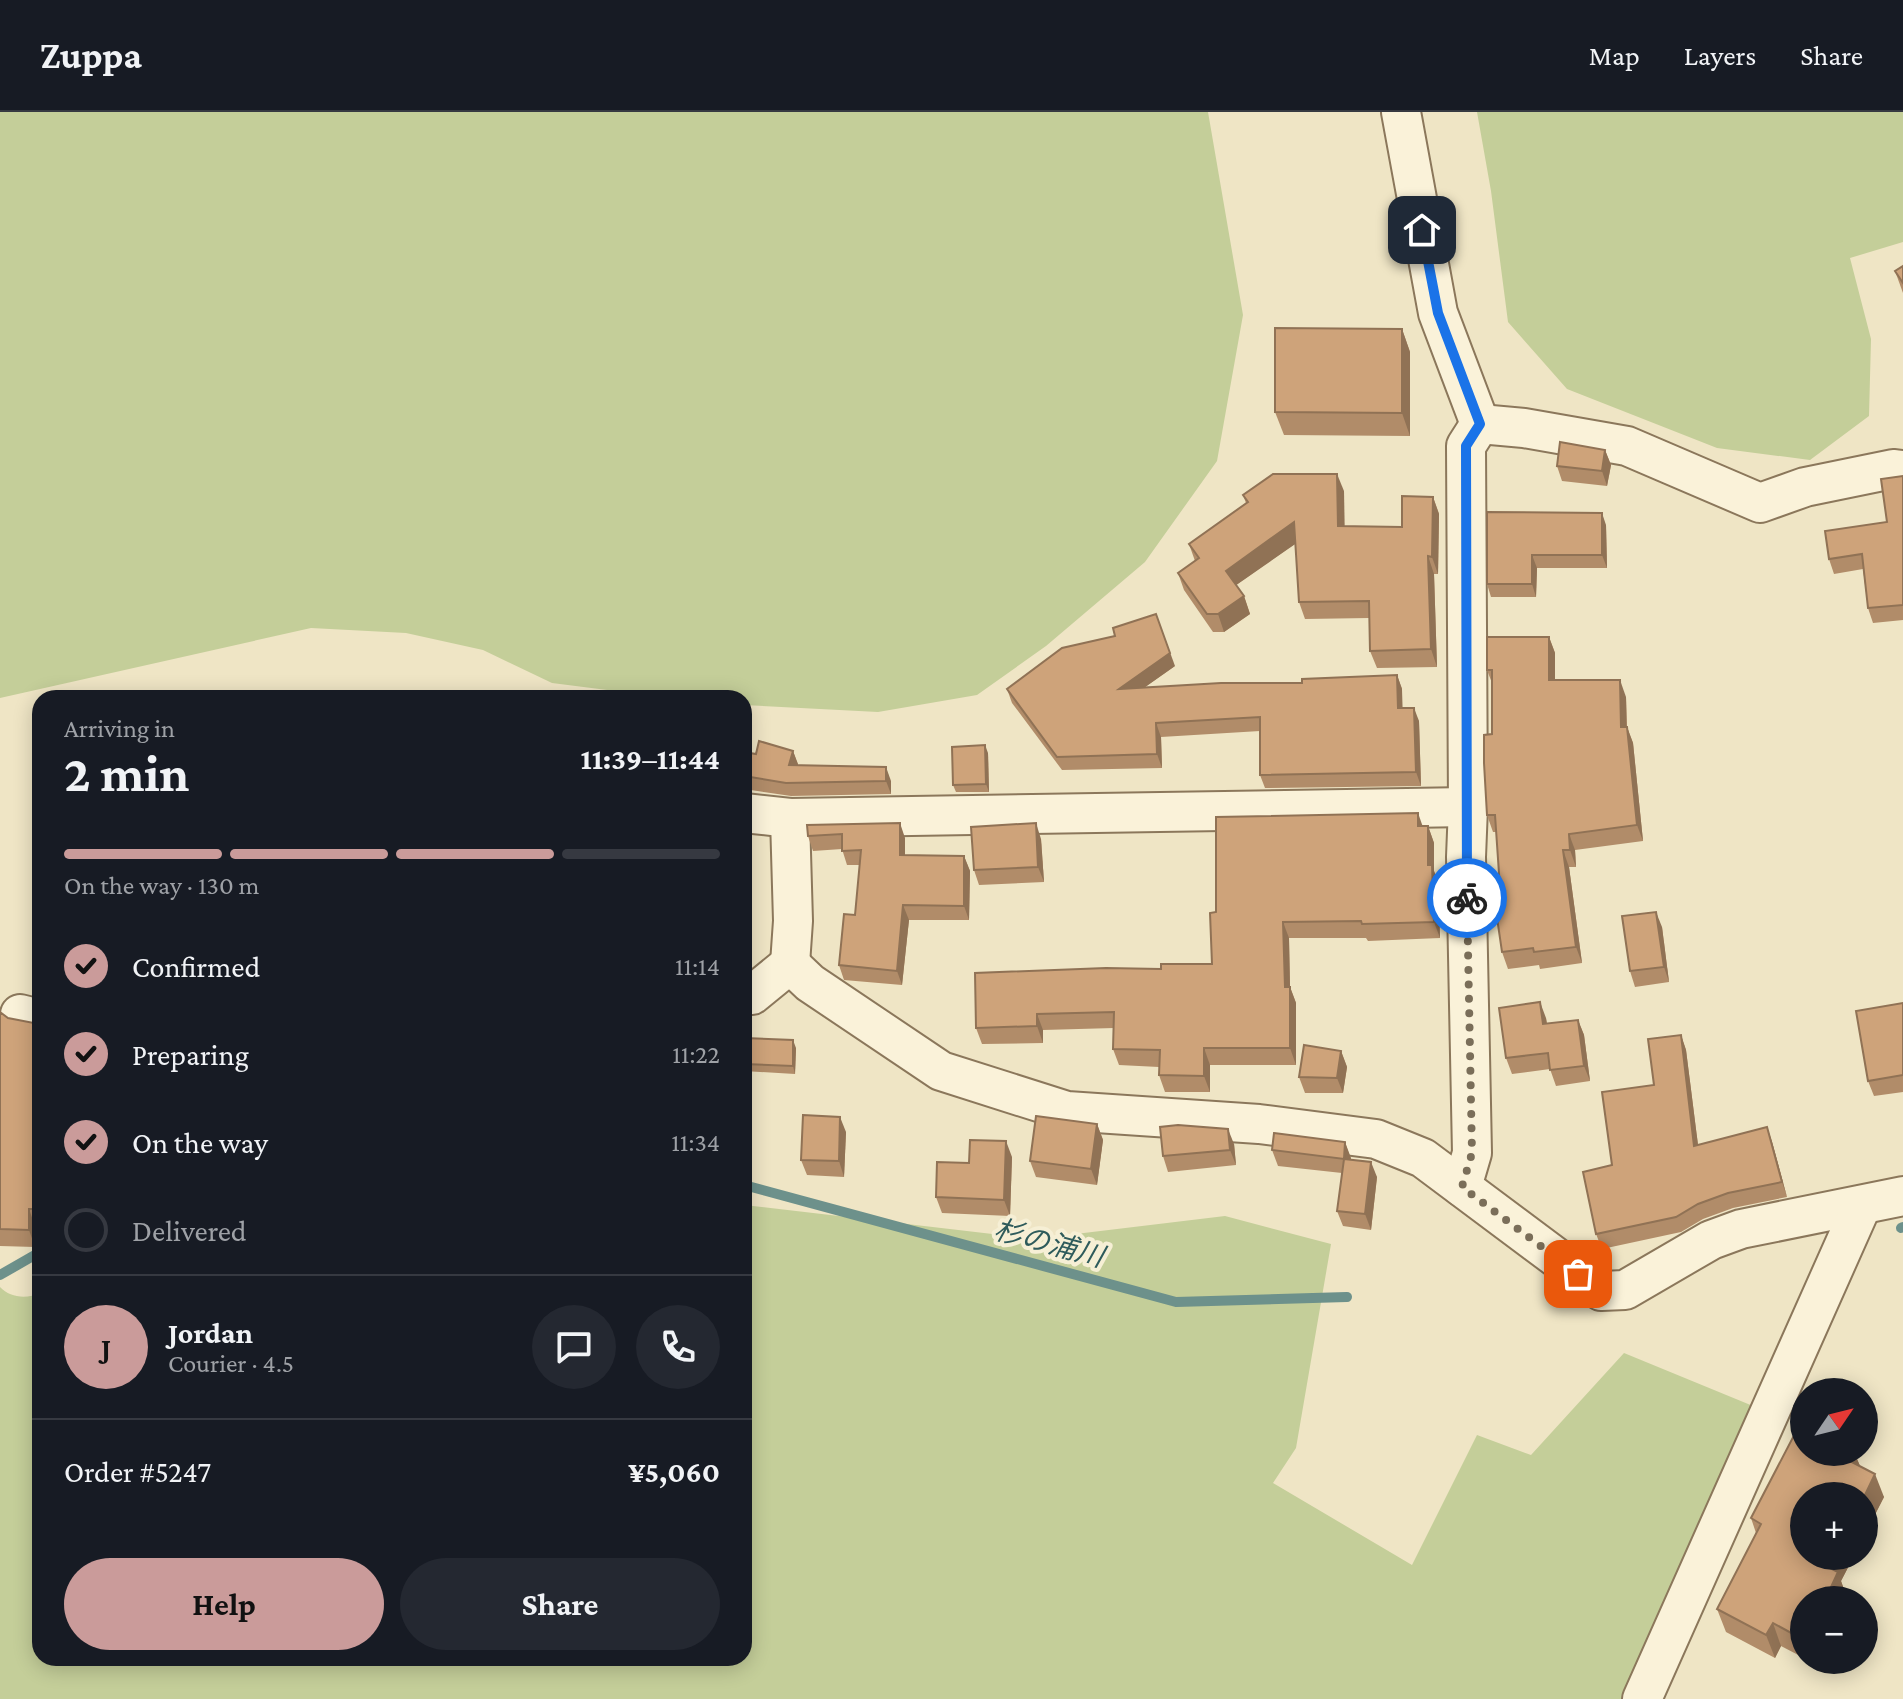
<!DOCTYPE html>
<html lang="en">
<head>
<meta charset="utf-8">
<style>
	body { margin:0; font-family:"Crimson Pro","Noto Sans JP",serif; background:#242831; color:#f1f3f6; height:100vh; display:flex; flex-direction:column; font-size:30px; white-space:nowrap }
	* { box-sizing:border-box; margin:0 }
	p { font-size:26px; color:#9ea1a6 }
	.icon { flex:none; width:44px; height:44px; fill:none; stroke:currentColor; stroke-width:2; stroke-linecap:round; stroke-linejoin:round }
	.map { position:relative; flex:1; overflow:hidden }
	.details { position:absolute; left:32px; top:578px; width:720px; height:976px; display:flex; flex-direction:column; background:#171b24; border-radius:24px; box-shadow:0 4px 20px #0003 }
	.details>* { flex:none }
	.needle { width:52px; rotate:55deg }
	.tools { position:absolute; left:1790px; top:1266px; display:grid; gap:16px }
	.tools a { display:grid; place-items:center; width:88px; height:88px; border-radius:50%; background:#171b24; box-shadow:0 4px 20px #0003; font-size:40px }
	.pin { position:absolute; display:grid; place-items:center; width:68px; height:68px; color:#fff; margin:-34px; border-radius:16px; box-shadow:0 4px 12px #0006 }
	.courier { position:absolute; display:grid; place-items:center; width:80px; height:80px; margin:-40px; border:6px solid #1a73e8; border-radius:50%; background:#fff; color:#222; box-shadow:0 2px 10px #0007 }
	.overview em { font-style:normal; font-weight:700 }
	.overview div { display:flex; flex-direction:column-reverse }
	.overview { display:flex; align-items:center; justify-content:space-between; height:136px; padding:0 32px }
	h1 { font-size:52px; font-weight:700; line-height:60px }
	.bar { display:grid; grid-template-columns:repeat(4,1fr); gap:12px 8px; align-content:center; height:96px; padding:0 32px }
	.bar i { height:10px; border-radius:6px; background:#363941 }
	.bar .current { background:#ca9b9a }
	.bar p { grid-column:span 4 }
	.line { display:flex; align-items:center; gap:20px; padding:0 32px; border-top:2px solid #363941 }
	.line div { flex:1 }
	.round { display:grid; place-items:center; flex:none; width:84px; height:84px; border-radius:42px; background:#242831 }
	ol { padding:0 32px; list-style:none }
	li { display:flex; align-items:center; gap:24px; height:88px }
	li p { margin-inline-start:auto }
	li .icon { padding:8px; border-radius:50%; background:#ca9b9a; color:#111; stroke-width:4 }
	li:last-child { color:#9ea1a6 }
	li i { width:44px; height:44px; border:4px solid #363941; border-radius:50% }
	.button { display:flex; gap:16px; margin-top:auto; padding:16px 32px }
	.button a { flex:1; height:92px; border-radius:48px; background:#ca9b9a; color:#111; font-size:32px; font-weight:700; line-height:92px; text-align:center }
	.button a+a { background:#242831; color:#f1f3f6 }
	header { display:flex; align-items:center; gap:48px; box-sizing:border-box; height:112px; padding:0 40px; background:#171b24; border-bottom:2px solid #363941 }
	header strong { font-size:38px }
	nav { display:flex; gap:44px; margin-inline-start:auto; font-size:28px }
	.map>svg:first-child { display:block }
	.green { fill:#c4ce99 }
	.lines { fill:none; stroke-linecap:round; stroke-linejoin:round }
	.stream { stroke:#6d918b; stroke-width:10 }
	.minor-casing { stroke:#8b775b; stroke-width:42 }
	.minor { stroke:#faf2d9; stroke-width:38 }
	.wall { fill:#b18c69 }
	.shaded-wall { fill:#907255 }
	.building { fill:#cea37a; stroke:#907255; stroke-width:2 }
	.done { stroke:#7a6e59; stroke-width:8; stroke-dasharray:0 14.4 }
	.route { stroke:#1a73e8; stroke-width:10 }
	.labels { text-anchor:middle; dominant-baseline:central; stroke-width:8; stroke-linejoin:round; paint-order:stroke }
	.water-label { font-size:28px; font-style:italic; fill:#2e5b5b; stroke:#f6efd5 }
</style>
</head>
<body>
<header>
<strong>Zuppa</strong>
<nav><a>Map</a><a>Layers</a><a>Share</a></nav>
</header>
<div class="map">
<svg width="1903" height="1587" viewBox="0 0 1903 1587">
	<rect width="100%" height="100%" fill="#efe5c5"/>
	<g class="green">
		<path d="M0 0H1208L1243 203 1217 349 1145 450 1046 534 977 583 878 600 744 593V586H670L552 571 483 538 406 521 311 516 0 586Z"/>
		<path d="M1477 0H1903V130L1850 146 1871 227 1869 304 1810 348 1717 336 1567 277 1508 210 1491 79Z"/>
		<path d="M744 1093 1034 1127 1225 1104 1331 1132 1296 1336 1273 1371 1412 1453 1477 1323 1531 1343 1624 1241 1753 1294 1626 1587H0V1175C10 1186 27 1187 40 1181V1546H744Z"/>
	</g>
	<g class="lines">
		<g class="stream">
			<path d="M744 1073 1176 1190 1347 1185"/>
			<path d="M1901 1116 1903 1115"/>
			<path d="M0 1163 40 1140"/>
		</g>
		<defs>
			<g id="minor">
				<path d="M1401 0 1438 201 1480 312"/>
				<path d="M1480 312 1524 316 1627 334 1760 391 1805 375 1893 357 1903 358"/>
				<path d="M744 701 790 706 1468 695"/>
				<path d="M790 852 793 809 790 706"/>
				<path d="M744 884 752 883 790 852 810 871 941 959 1067 999 1259 1012 1376 1027 1423 1046 1601 1179 1625 1178 1711 1128 1741 1117 1903 1084"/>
				<path d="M20 902 40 907"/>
				<path d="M1462 1075 1472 1041 1466 745 1468 695 1466 334 1480 312"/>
				<path d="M1642 1587 1862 1093"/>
			</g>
		</defs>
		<use href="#minor" class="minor-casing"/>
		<use href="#minor" class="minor"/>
	</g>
	<g class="wall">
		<path d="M1903 154V181L1895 159Z"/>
		<path d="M1402 217 1410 240V324L1284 323 1275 300Z"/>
		<path d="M1605 338 1611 353 1607 374 1562 369 1557 354Z"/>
		<path d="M1903 364V508L1873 511 1868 496 1863 457 1834 462 1829 447 1887 410Z"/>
		<path d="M1344 379V414L1402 415 1433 385 1439 402 1438 462H1434L1437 555 1377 556 1370 539 1369 506 1305 507 1299 490 1296 431 1236 473 1244 484 1250 502 1224 520H1213L1184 478 1178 461 1195 449 1189 432 1246 391 1243 383Z"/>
		<path d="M1487 400 1606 413 1607 456H1537L1536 485H1491L1487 472Z"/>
		<path d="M1549 525 1555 541V568L1626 585 1627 615 1633 631 1643 729 1575 738 1576 755H1569L1582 851 1540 857 1539 853 1508 857 1502 840 1501 791 1496 720H1493L1487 703 1492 622V571L1487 558Z"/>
		<path d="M1175 554 1145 575 1302 571 1397 563 1402 577V596L1419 609 1421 674 1265 676 1260 663V619L1161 625 1162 656 1062 658 1012 591 1007 577Z"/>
		<path d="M793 639 798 653 891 669V682L791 684 744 677V640L756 642Z"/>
		<path d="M988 641 989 680H956L953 673Z"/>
		<path d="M807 713 905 726V743L964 744 970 759 969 808H909L902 873 844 868 839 853 855 803 860 753H847L842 737 813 739 808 724Z"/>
		<path d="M1423 714H1428L1434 731V759L1438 770 1440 826 1368 829 1366 826H1289L1290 875 1296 891V953H1210V980H1165L1159 963V955L1119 953 1113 937 1114 916 1043 918V931L982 932 976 916 1161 857 1212 852 1216 800Z"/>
		<path d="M1041 727 1044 770 979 773 974 758Z"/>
		<path d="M1662 815 1669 870 1635 875 1630 859Z"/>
		<path d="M1903 891V980L1874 984 1868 969Z"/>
		<path d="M0 900 8 906 34 911 36 916H40V1114H35V1135L0 1134Z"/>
		<path d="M1546 906 1547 912 1578 908 1584 923 1590 969 1556 974 1550 957 1512 962 1506 946Z"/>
		<path d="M1681 923 1686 938 1698 1033 1767 1015 1772 1030 1787 1085 1733 1096 1703 1107 1681 1120 1602 1137 1596 1122 1612 1053Z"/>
		<path d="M744 926 796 936 795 962 744 959Z"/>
		<path d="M1341 939 1347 955 1343 981H1305L1299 965Z"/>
		<path d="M1097 1012 1103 1028 1097 1073 1036 1065 1030 1049Z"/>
		<path d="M846 1020 844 1065 807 1063 801 1048Z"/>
		<path d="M1345 1030 1351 1048 1377 1065 1371 1118 1343 1114 1337 1099 1342 1061 1278 1054 1272 1038Z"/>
		<path d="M1234 1032 1236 1053 1168 1060 1163 1044Z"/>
		<path d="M1012 1045 1010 1104 942 1101 936 1085Z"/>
		<path d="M1804 1340H1854L1860 1354 1884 1385 1841 1469 1846 1483 1844 1488H1804V1546L1781 1534 1775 1546 1726 1520 1717 1497 1756 1421 1751 1406Z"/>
	</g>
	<g class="shaded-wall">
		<path d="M1402 217 1410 240V324L1402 301Z"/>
		<path d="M1605 338 1611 353 1607 374 1602 359Z"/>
		<path d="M1337 362 1344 379 1345 431 1338 414Z"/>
		<path d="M1433 385 1439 402 1438 462 1432 445Z"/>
		<path d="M1602 401 1606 413 1607 456 1602 443Z"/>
		<path d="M1294 410 1301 428 1232 476 1226 459Z"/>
		<path d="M1532 443 1537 456 1536 485 1532 472Z"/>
		<path d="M1428 444 1434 462 1437 555 1431 537Z"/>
		<path d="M1244 484 1250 502 1224 520 1218 502Z"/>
		<path d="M1156 502 1175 554 1124 590 1119 577Z"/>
		<path d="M1549 525 1555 541V585L1549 568Z"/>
		<path d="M1397 563 1402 577 1403 610 1398 596Z"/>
		<path d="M1620 568 1626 585 1627 631 1621 615Z"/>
		<path d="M1414 596 1419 609 1421 674 1416 660Z"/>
		<path d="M1156 611 1161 625 1162 656 1157 642Z"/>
		<path d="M1627 615 1633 631 1643 729 1637 713Z"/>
		<path d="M985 633 988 641 989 680 986 672Z"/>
		<path d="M793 639 798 652 794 667 789 653Z"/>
		<path d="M886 655 891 669V682L886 669Z"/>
		<path d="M1418 701 1424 718 1418 714Z"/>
		<path d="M900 711 905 726V758L900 743Z"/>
		<path d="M1036 711 1041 727 1044 770 1038 755Z"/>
		<path d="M1428 714 1434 731V759L1438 770 1440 826 1434 810 1428 753Z"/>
		<path d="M1569 722 1575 738 1576 755 1570 738Z"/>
		<path d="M1563 738 1569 755 1582 851 1576 835Z"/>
		<path d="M964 744 970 759 969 808 964 794Z"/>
		<path d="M903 793 909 808 902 873 897 859Z"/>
		<path d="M1656 800 1662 815 1669 870 1664 855Z"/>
		<path d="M1283 810 1289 826 1290 875 1296 891V953L1290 936 1285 875Z"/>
		<path d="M1540 890 1546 906 1549 928 1543 912Z"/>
		<path d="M1037 902 1043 918V931L1037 914Z"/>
		<path d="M1578 908 1584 923 1590 969 1584 954Z"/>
		<path d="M1681 923 1686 938 1700 1049 1694 1034Z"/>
		<path d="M793 928 796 936 795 962 793 954Z"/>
		<path d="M1204 936 1210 953V980L1204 964Z"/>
		<path d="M1341 939 1347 955 1343 981 1337 966Z"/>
		<path d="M840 1005 846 1020 844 1065 839 1049Z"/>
		<path d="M1097 1012 1103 1028 1097 1073 1091 1057Z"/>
		<path d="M1767 1015 1772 1030 1787 1085 1782 1070Z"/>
		<path d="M1228 1017 1234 1032 1236 1053 1230 1038Z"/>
		<path d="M1006 1029 1012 1045 1010 1104 1004 1088Z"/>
		<path d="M1345 1030 1351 1046 1349 1062 1344 1047Z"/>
		<path d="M1371 1050 1377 1065 1371 1118 1365 1102Z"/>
		<path d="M29 1097 35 1114V1135L29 1118Z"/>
		<path d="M1847 1340H1854L1860 1354 1844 1346Z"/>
		<path d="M1875 1362 1884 1385 1864 1424V1385Z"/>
		<path d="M1834 1444H1854L1841 1469 1846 1483 1844 1488H1825L1828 1455Z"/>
		<path d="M1773 1511 1781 1534 1775 1546 1766 1523Z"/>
	</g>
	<g class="building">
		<path d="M1903 154V171L1895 159Z"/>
		<path d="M1275 216 1402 217V301L1275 300Z"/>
		<path d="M1560 330 1605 338 1602 359 1557 354Z"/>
		<path d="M1273 362H1337L1338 414 1402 415V384L1433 385 1432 445 1428 444 1431 537 1370 539 1369 489 1299 490 1294 410 1226 459 1244 484 1218 502H1207L1178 461 1199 446 1189 432 1248 390 1243 383Z"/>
		<path d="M1903 364V493L1868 496 1862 442 1829 447 1825 419 1887 410 1881 367Z"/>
		<path d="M1487 400 1602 401V443H1532V472H1487Z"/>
		<path d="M1156 502 1170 541 1119 577 1221 571H1302V567L1397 563 1398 596H1414L1416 660 1260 663V605L1156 611 1157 642 1057 645 1007 577 1062 536 1115 524 1113 516Z"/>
		<path d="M1487 525H1549V568H1620L1621 615H1627L1637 713 1569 722 1570 738H1563L1576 835 1534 840 1533 836 1502 840 1495 792 1501 791 1495 703H1487L1484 651V623L1492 622V558H1487Z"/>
		<path d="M759 629 793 639 789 653 886 655V669L786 671 744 664V640L756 642Z"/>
		<path d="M985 633 986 672 953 673 952 635Z"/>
		<path d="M1418 701V714H1428V753H1432L1434 810 1362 812 1361 809 1283 810 1285 875H1290V936H1204V964L1159 963 1160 938 1113 937 1114 900 1037 902V914L976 916 975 861 1106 856 1161 857V852H1212L1210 801 1216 800V705Z"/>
		<path d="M900 711V743L964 744V794L903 793 897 859 839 853 844 802 855 803 861 738 842 739V722L808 724 807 713Z"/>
		<path d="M1036 711 1038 755 974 758 971 715Z"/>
		<path d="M34 782H40V828H37Z"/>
		<path d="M1656 800 1664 855 1630 859 1622 804Z"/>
		<path d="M1540 890 1543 912 1578 908 1584 954 1550 958 1548 941 1506 946 1499 896Z"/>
		<path d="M1903 891V963L1868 969 1856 899Z"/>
		<path d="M0 900 8 906 34 911V916H40V1097H29V1118L0 1117Z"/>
		<path d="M1681 923 1694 1034 1767 1015 1782 1070 1728 1081 1698 1092 1676 1105 1596 1122 1583 1060 1612 1053 1602 980 1654 973 1648 927Z"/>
		<path d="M744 926 793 928V954L744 952Z"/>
		<path d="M1304 933 1341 939 1337 966 1299 965Z"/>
		<path d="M803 1003 840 1005 839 1049 801 1048Z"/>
		<path d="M1036 1004 1097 1012 1091 1057 1030 1049Z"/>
		<path d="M1178 1013 1228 1017 1230 1038 1163 1044 1160 1015Z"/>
		<path d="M1274 1021 1345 1030 1344 1047 1272 1038Z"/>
		<path d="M970 1028 1006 1029 1004 1088 936 1085 937 1050 969 1051Z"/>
		<path d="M1344 1047 1371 1050 1365 1102 1337 1099Z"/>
		<path d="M1803 1306 1804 1340H1847L1844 1346 1875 1362 1864 1385 1804 1384V1444H1834L1828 1455 1838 1460 1825 1488H1804V1528L1773 1511 1766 1523 1717 1497 1761 1412 1751 1406Z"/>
	</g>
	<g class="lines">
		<path class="done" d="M1467 786 1472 1041 1462 1075 1578 1162"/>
		<path class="route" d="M1422 118 1438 201 1480 312 1466 334 1467 786"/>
	</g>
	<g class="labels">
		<g class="water-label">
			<text transform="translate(1049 1131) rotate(15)">杉の浦川</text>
		</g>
	</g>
</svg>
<div class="tools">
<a><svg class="needle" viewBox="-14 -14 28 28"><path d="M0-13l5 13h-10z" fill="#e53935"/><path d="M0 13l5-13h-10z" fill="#9ea1a6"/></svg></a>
<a>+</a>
<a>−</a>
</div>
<div class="pin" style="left:1578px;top:1162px;background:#ea580c"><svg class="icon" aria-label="bag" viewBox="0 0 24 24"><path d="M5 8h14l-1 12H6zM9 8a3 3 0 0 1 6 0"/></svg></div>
<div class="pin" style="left:1422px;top:118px;background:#1f2937"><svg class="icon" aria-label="home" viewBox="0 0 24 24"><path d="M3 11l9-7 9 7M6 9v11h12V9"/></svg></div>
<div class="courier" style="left:1467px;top:786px"><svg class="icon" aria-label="bike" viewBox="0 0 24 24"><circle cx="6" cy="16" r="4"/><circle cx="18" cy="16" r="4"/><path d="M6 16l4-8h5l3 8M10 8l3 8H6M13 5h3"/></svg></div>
<section class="details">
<div class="overview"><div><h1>2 min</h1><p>Arriving in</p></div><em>11:39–11:44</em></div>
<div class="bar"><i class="current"></i><i class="current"></i><i class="current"></i><i></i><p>On the way · 130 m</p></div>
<ol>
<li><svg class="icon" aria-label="check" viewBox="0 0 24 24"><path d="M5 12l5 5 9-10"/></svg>Confirmed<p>11:14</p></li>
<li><svg class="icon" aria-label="check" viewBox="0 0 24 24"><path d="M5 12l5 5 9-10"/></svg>Preparing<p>11:22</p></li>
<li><svg class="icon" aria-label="check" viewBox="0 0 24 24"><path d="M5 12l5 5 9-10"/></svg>On the way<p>11:34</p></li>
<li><i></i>Delivered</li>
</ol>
<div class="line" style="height:144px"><b class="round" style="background:#ca9b9a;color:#111">J</b><div><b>Jordan</b><p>Courier · 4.5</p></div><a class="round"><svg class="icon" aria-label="chat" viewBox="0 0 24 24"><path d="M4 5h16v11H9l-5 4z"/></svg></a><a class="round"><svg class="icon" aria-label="phone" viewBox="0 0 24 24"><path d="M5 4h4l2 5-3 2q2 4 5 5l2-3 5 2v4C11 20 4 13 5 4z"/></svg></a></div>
<div class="line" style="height:104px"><div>Order #5247</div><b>¥5,060</b></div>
<div class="button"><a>Help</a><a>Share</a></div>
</section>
</div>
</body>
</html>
